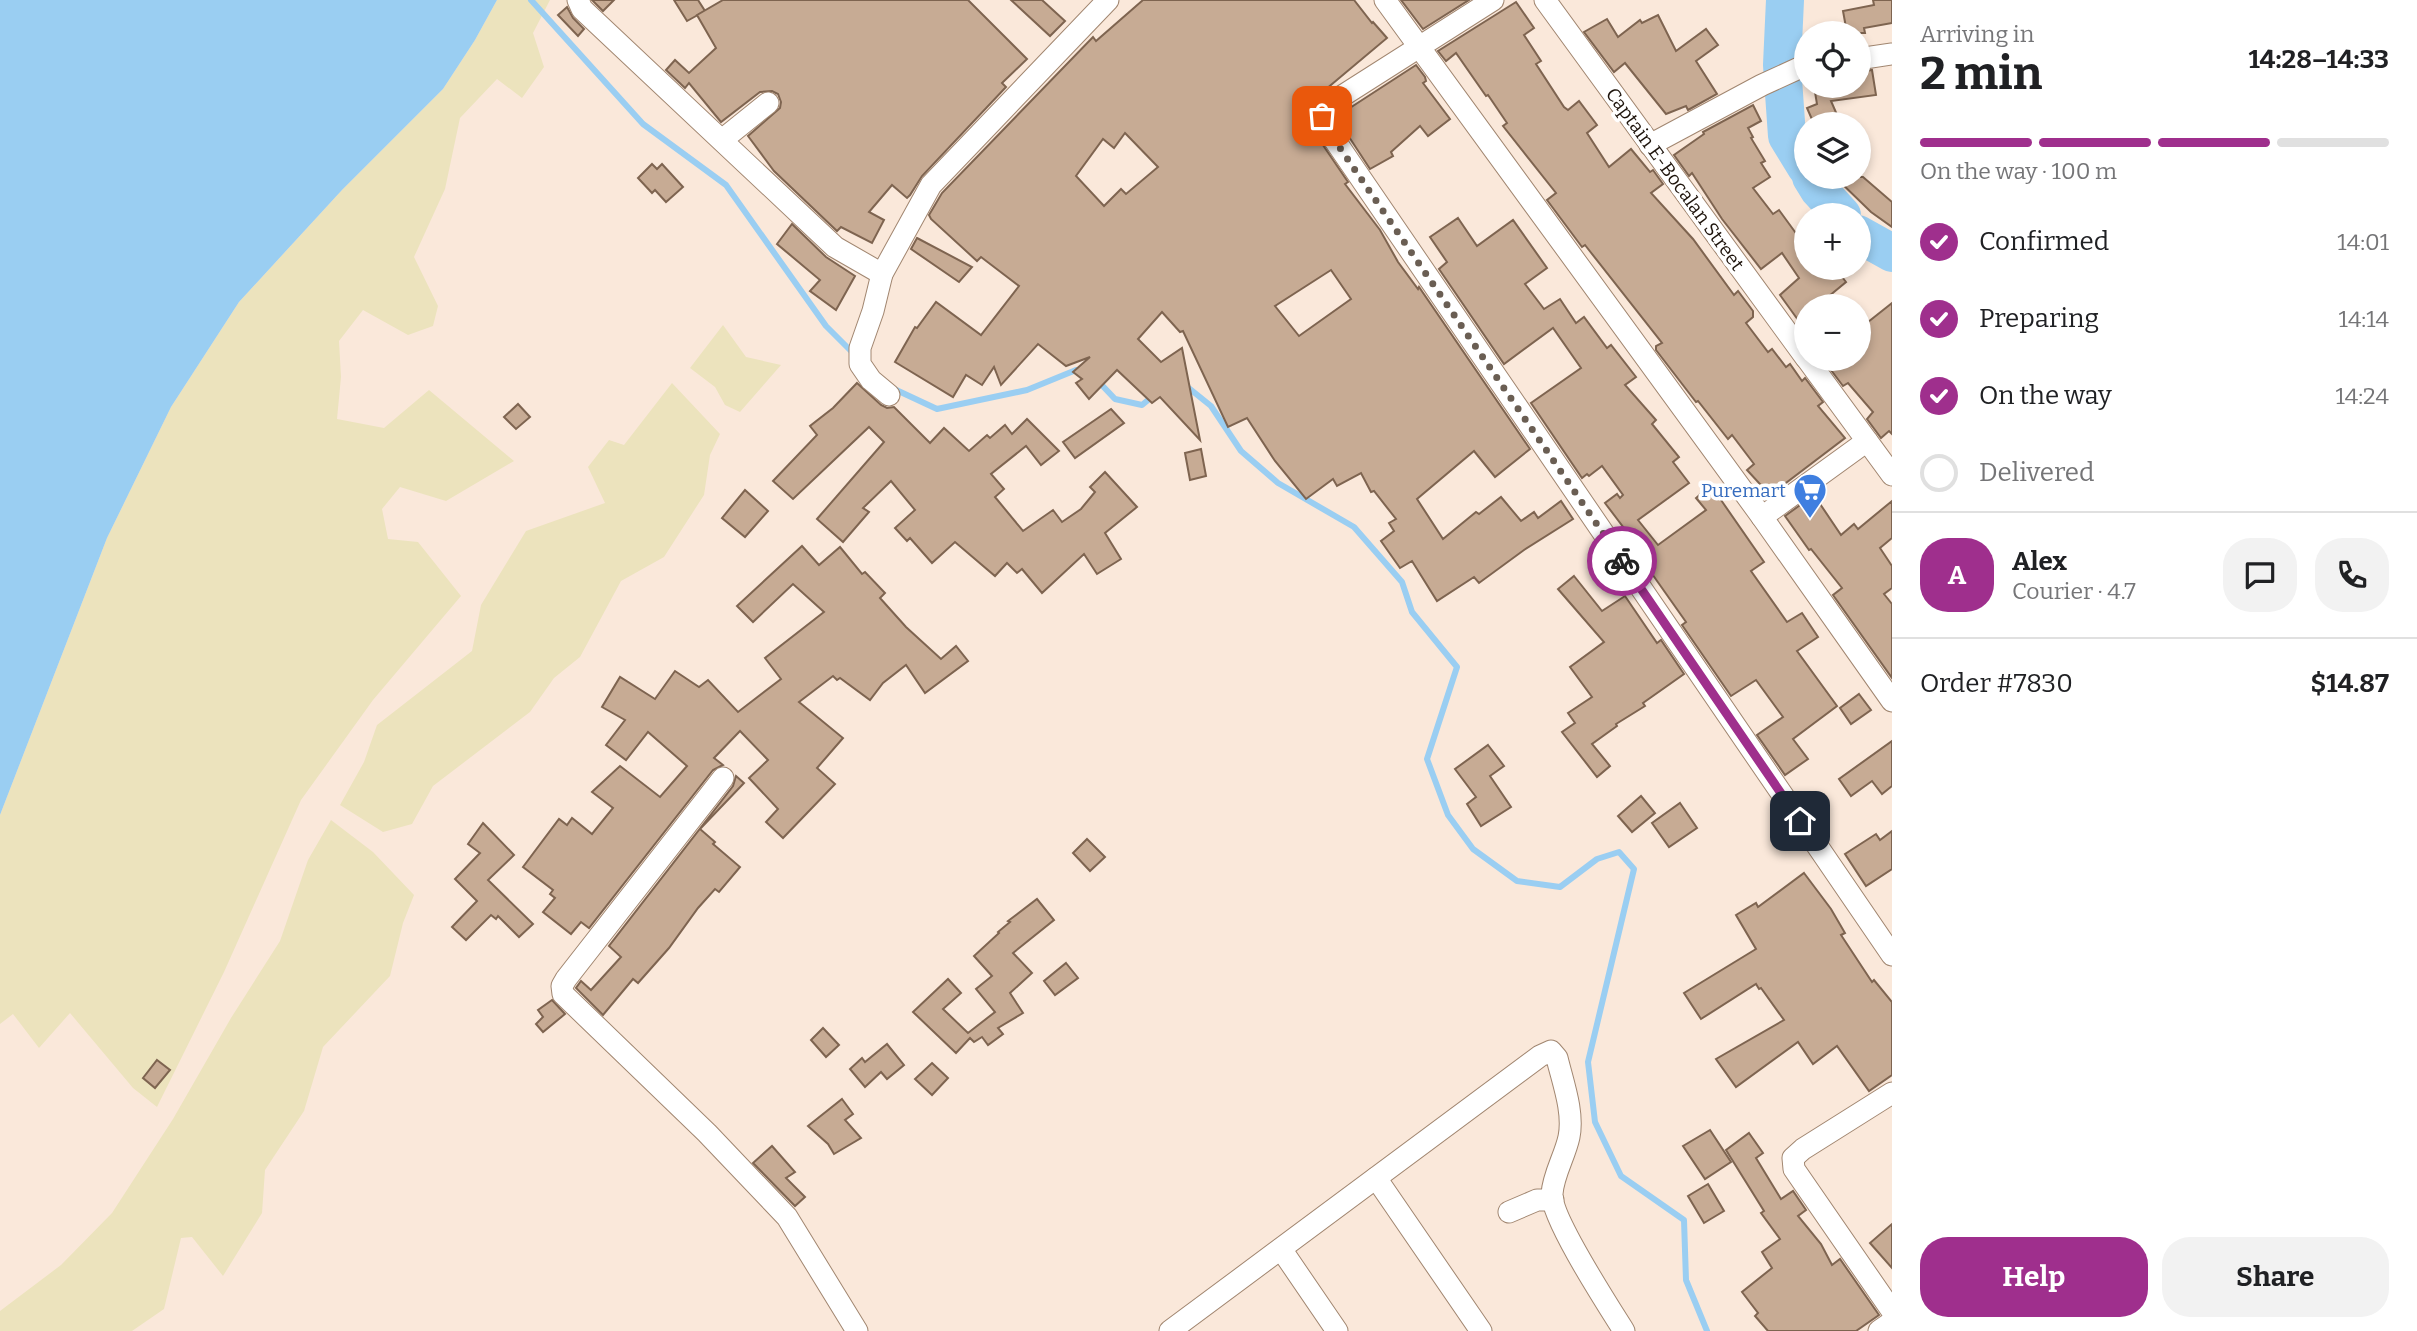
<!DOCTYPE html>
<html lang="en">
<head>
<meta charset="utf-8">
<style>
	body { margin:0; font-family:Bitter,serif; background:#f2f2f2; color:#202124; height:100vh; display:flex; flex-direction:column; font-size:26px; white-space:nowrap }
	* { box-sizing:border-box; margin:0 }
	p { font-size:23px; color:#757577 }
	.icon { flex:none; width:38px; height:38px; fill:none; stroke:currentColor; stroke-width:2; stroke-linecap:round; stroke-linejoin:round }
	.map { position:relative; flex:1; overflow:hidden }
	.drawer { display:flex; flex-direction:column; background:#fff; width:525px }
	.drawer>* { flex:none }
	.fabs { position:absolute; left:1794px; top:21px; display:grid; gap:14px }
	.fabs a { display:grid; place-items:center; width:77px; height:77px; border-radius:50%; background:#fff; box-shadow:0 4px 10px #0003; font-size:35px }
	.pin { position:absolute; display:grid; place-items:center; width:60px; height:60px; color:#fff; margin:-30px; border-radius:14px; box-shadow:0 4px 10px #0006 }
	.courier { position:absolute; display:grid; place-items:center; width:70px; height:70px; margin:-35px; border:5px solid #9f2f8d; border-radius:50%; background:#fff; color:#222; box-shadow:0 2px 9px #0007 }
	.headline em { font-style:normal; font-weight:700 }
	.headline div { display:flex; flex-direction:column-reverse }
	.headline { display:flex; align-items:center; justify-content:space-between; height:119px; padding:0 28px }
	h1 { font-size:46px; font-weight:700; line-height:52px }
	.bar { display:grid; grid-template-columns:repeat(4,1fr); gap:10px 7px; align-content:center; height:84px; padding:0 28px }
	.bar i { height:9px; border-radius:5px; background:#e0e0e0 }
	.bar .active { background:#9f2f8d }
	.bar p { grid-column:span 4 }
	.line { display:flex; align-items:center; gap:18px; padding:0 28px; border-top:2px solid #e0e0e0 }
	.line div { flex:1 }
	.round { display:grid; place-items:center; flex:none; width:74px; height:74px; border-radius:28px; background:#f2f2f2 }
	ol { padding:0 28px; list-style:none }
	li { display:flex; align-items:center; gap:21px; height:77px }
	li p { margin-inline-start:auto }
	li .icon { padding:7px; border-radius:50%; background:#9f2f8d; color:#fff; stroke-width:4 }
	li:last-child { color:#757577 }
	li i { width:38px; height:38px; border:4px solid #e0e0e0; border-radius:50% }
	.action { display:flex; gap:14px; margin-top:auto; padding:14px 28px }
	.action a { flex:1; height:80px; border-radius:28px; background:#9f2f8d; color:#fff; font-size:28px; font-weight:700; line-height:80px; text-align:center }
	.action a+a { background:#f2f2f2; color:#202124 }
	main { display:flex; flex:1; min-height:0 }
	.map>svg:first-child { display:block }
	.sand { fill:#ece3bd }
	.water { fill:#9acef2 }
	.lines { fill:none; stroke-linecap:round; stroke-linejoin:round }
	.stream { stroke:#9acef2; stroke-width:6 }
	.river { stroke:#9acef2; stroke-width:38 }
	.building { fill:#c7ab94; stroke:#7e6450; stroke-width:2; fill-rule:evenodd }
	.minor-casing { stroke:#a18670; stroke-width:23 }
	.minor { stroke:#fff; stroke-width:21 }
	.done { stroke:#6a5e53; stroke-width:7; stroke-dasharray:0 12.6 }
	.route { stroke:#9f2f8d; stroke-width:9 }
	.labels { text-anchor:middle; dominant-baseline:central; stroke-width:7; stroke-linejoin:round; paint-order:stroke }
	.street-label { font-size:19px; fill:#1d130b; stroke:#fff }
	.shop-label { font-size:19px; fill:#366cbe; stroke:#fff; text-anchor:end }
</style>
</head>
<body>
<main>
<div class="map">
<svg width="1892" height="1331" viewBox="0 0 1892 1331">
	<rect width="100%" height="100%" fill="#fae8da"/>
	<g class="sand">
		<path d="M497 0H550L533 33 544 67 522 98 497 79 460 118 445 189 414 257 438 306 433 326 408 335 363 310 339 341 341 377 337 419 384 428 429 390 514 461 446 501 400 487 382 509 388 539 418 542 461 596 373 700 301 800 224 972 157 1107 133 1088 70 1013 39 1048 13 1014 0 1024V815L107 538 171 407 239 302 342 190 443 89 475 40Z"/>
		<path d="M723 325 746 357 781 365 740 412 725 405 715 387 690 368Z"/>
		<path d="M672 383 720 434 710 455 704 495 664 557 621 581 580 657 554 678 530 712 433 786 412 824 383 832 340 805 364 762 377 725 472 651 481 605 526 531 605 503 588 467 609 440 624 445Z"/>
		<path d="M331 820 373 852 414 895 403 923 390 976 323 1047 304 1111 265 1170 262 1213 223 1276 192 1237 181 1238 164 1309 132 1331H0V1311L61 1265 112 1213 173 1119 231 1018 280 941 308 860Z"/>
	</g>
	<path class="water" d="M0 0H497L475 40 443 89 342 190 239 302 171 407 107 538 0 815Z"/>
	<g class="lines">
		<g class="stream">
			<path d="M531 0 643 124 726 185 826 326 855 355"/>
			<path d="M1098 381 1115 399 1142 405 1153 396"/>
			<path d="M1185 385 1211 406 1241 451 1278 483 1354 527 1402 582 1412 612 1457 667 1427 759 1448 815 1473 849 1517 881 1560 887 1597 859 1619 852 1634 869 1588 1062 1595 1122 1621 1176 1684 1220 1686 1280 1707 1331"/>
			<path d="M892 388 937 409 1027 390 1076 370 1083 372"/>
		</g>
		<g class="river">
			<path d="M1785 0 1782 65 1787 136 1806 167"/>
			<path d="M1811 177 1819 190 1842 215"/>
			<path d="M1858 234 1892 253"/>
		</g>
	</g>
	<g class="building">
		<path d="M592 0H614L603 11Z"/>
		<path d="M674 0H698L705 11 687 21Z"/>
		<path d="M723 0H968L1027 59 1002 83 1006 87 922 176 910 195 907 198 892 185 869 212 884 220 872 243 841 227 837 231 774 171 748 136 780 108 781 102 778 94 772 91 760 92 721 122 689 83 685 88 666 70 675 60 689 73 716 48 697 15Z"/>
		<path d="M1011 0H1042L1065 21 1050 36Z"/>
		<path d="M1143 0H1354L1372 23 1373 22 1387 38 1294 116 1307 133 1312 129 1348 182 1345 184 1380 230 1398 262 1418 289 1419 287 1530 449 1495 477 1474 451 1417 499 1443 539 1476 512 1479 514 1501 497 1521 521 1534 512 1538 518 1561 501 1573 519 1524 550 1479 583 1474 577 1437 601 1412 561 1400 568 1381 541 1394 531 1389 523 1396 519 1374 491 1371 492 1361 473 1337 486 1333 479 1306 499 1275 461 1247 418 1228 427 1183 331 1180 332 1162 312 1138 339 1161 362 1182 348 1200 440 1160 397 1152 403 1117 370 1089 399 1076 383 1082 379 1073 372 1090 357 1066 366 1038 344 1001 385 994 367 982 385 966 375 953 397 895 362 915 327 917 328 936 302 981 335 1019 286 981 257 977 261 931 219 929 215 942 193 1093 37 1096 41ZM1125 133 1158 167 1126 194 1121 189 1104 206 1076 176 1103 139 1114 148ZM1331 270 1351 299 1299 336 1275 306Z"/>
		<path d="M1401 0H1469L1423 29Z"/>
		<path d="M1873 0H1892V23L1864 28 1865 33H1847L1843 11 1874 5Z"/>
		<path d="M1516 2 1534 28 1524 35 1541 61 1536 64 1564 107 1568 110 1579 101 1597 125 1587 133 1609 167 1631 149 1650 172 1653 170 1663 184 1651 193 1693 239 1734 295 1738 291 1753 311V317L1746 323 1768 352 1772 349 1786 367 1790 364 1802 381 1805 378 1823 402 1818 406 1845 438 1770 495 1747 470 1754 464 1732 435 1728 439 1698 401 1696 402 1656 350V346L1662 343 1585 245 1582 247 1547 200 1556 193 1503 126 1507 123 1488 95 1486 96 1456 53 1446 61 1438 51Z"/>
		<path d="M567 7 573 18 584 29 578 36 558 15Z"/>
		<path d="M1658 15 1676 51 1706 29 1718 45 1696 61 1717 94 1688 110 1686 106 1666 114 1625 63 1614 72 1584 32 1607 19 1618 37 1640 20 1642 23Z"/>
		<path d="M1416 65 1425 77 1426 81 1423 83 1450 119 1428 136 1420 126 1391 152 1393 156 1370 169 1336 117Z"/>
		<path d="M1872 70 1876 95 1831 101 1841 124H1814L1807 108 1817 104 1814 86H1858V72Z"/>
		<path d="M1753 105 1761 121 1748 128 1753 137 1751 138 1765 161 1761 163 1770 177 1753 188 1773 214 1779 210 1806 247V268H1835L1846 282 1817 306H1806V331L1780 295 1799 278 1782 253 1761 269 1722 219 1692 173 1689 176 1674 155 1704 134 1703 132Z"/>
		<path d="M652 164 657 169 662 164 683 187 666 202 655 190 652 193 638 178Z"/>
		<path d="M1835 177H1863L1892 202V227L1871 212Z"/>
		<path d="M1458 218 1477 246 1513 220 1547 268 1525 284 1544 309 1560 299 1576 323 1584 317 1607 348 1611 345 1636 377 1625 385 1656 420 1652 424 1679 457 1673 462 1689 483 1638 520 1658 545 1706 510 1696 498 1711 485 1723 499 1721 500 1764 562 1751 571 1787 622 1802 613 1818 637 1797 651 1837 706 1793 739 1808 759 1785 775 1757 735 1783 717 1756 680 1731 696 1682 625 1686 622 1650 571 1648 573 1627 545 1633 540 1605 503 1617 494 1620 498 1623 495 1602 466 1589 476 1587 474 1582 478 1531 403 1581 368 1553 328 1504 364 1439 269 1447 262 1430 237Z"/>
		<path d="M792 224 826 257 855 276 836 310 810 291 820 280 777 244Z"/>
		<path d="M917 238 972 267 959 282 911 249Z"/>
		<path d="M1892 303V434L1889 431 1881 438 1867 419 1873 412 1848 383 1843 386 1825 362 1829 359H1858V330Z"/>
		<path d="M857 383 881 405 887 408 894 407 930 443 944 428 969 451 987 435 990 438 1005 425 1012 434 1027 419 1059 451 1041 465 1026 446 991 474 1004 489 995 497 1023 531 1053 510 1062 522 1081 509 1095 492 1090 487 1105 472 1137 507 1105 533 1121 559 1097 574 1084 554 1042 593 1022 569 1017 573 1007 563 995 576 955 542 932 563 910 538 907 541 895 528 915 510 891 481 863 508 869 512 843 542 817 519 884 442 869 427 793 499 773 481 817 435 810 426 833 408Z"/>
		<path d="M518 404 530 417 516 429 504 417Z"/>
		<path d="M1111 409 1124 423 1075 458 1063 442Z"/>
		<path d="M1201 449 1206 476 1190 480 1185 453Z"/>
		<path d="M745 490 768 511 745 537 722 518Z"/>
		<path d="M1814 495 1841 535 1854 524 1858 529 1892 501V538L1880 548 1892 566V588L1884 594 1892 604V678L1833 595 1842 588 1811 549 1809 550 1785 516Z"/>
		<path d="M802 546 819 565 840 547 862 574 865 572 885 593 880 598 906 627 941 659 956 646 968 661 925 693 906 665 883 683 870 700 840 678 837 680 833 676 799 702 843 738 817 768 835 784 783 838 766 822 778 809 749 778 768 760 740 731 714 758 723 765 713 770 589 928 581 922 571 934 543 912 555 898 550 894 553 890 523 867 559 819 567 825 572 818 592 834 613 808 592 792 620 766 660 797 687 766 648 732 626 760 606 745 625 720 602 707 620 677 655 699 675 671 699 687 708 680 738 712 781 679 765 658 824 612 793 584 753 622 737 606Z"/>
		<path d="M1574 576 1602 611 1625 596 1657 643 1661 640 1684 674 1643 703 1645 706 1616 724 1617 726 1592 744 1610 766 1597 777 1562 732 1575 723 1568 713 1592 697 1570 667 1604 642 1558 589Z"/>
		<path d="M1859 694 1871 710 1851 724 1840 708Z"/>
		<path d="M1892 741V786L1882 794 1872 781 1851 796 1839 779Z"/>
		<path d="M1488 745 1504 766 1490 776 1511 807 1481 826 1467 804 1476 797 1455 769Z"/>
		<path d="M736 776 744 783 700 829 715 842 713 844 740 867 719 892 715 889 698 908 669 948 638 983 633 979 603 1015 576 988 581 981 591 990 621 957 609 946 733 786Z"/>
		<path d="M1641 796 1655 813 1632 832 1618 816Z"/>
		<path d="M1680 803 1697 828 1669 847 1652 823Z"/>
		<path d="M483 823 514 855 488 880 533 924 519 937 498 916 496 919 491 915 466 940 452 927 477 901 455 879 480 853 468 844Z"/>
		<path d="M1892 831V869L1866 886 1845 854 1876 834 1880 840Z"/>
		<path d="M1087 839 1105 857 1090 871 1073 853Z"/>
		<path d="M1804 873 1831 909 1845 933 1841 935 1872 982 1874 980 1892 1002V1075L1869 1091 1837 1046 1813 1064 1798 1042 1736 1087 1716 1059 1784 1020 1761 988 1759 989 1756 984 1701 1019 1684 993 1756 949 1736 915 1756 903 1758 907Z"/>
		<path d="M1037 899 1054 920 1013 953 1032 973 1010 993 1023 1013 998 1028 1003 1034 988 1045 982 1037 974 1042 970 1038 956 1053 913 1012 948 979 961 993 943 1009 968 1033 995 1012 976 989 992 976 974 956 999 933 998 932 1010 922 1008 921Z"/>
		<path d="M1066 963 1078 978 1055 995 1044 981Z"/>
		<path d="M552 1000 565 1014 543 1032 536 1024 543 1017 538 1010Z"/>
		<path d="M823 1028 839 1045 826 1057 811 1040Z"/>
		<path d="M887 1044 904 1065 887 1079 881 1072 865 1087 850 1069 862 1058 865 1062Z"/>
		<path d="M157 1060 170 1070 155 1088 143 1078Z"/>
		<path d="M932 1063 948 1078 932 1095 915 1079Z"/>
		<path d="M842 1099 853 1114 845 1120 861 1138 834 1154 828 1144 808 1126Z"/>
		<path d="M1710 1130 1731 1162 1705 1179 1683 1146Z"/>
		<path d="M1749 1133 1763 1153 1756 1158 1781 1199 1793 1191 1806 1210 1798 1216 1821 1244 1832 1265 1840 1259 1879 1315 1856 1331H1768L1755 1316 1758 1313 1742 1292 1772 1268 1762 1252 1780 1239 1761 1213 1764 1211 1726 1150Z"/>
		<path d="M772 1146 795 1172 786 1178 805 1197 795 1206 753 1163Z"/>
		<path d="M1708 1184 1724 1211 1704 1223 1688 1196Z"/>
		<path d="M1892 1224V1268L1870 1243Z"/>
	</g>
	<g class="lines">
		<defs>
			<g id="minor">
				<path d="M578 0 582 9 835 247 882 274 931 185 1108 0"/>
				<path d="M1385 0 1762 517 1892 701"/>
				<path d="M1493 0 1328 105 1322 116 1325 126 1892 955"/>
				<path d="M1545 0 1806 358"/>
				<path d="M1858 59 1892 54"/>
				<path d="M722 140 768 103"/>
				<path d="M1650 145 1762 85 1797 69 1806 68"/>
				<path d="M882 274 873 311 860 348V364L871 380 889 395"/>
				<path d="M1807 359 1892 475"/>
				<path d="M1762 517 1867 441"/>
				<path d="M723 778 566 979 562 986 563 994 707 1133 787 1217 857 1331"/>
				<path d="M1892 1093 1803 1149 1793 1158 1794 1169 1892 1311"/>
				<path d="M1376 1178 1481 1331"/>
				<path d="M1509 1212 1537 1200H1553"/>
				<path d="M1281 1249 1337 1331"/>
				<path d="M1170 1331 1540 1056 1551 1051 1557 1058C1563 1083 1574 1112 1569 1137 1565 1156 1553 1175 1552 1194 1551 1218 1609 1307 1624 1331"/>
				<path d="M1879 1331 1892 1322"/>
			</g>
		</defs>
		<use href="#minor" class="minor-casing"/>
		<use href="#minor" class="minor"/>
	</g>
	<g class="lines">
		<path class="done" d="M1322 116 1325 126 1622 561"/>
		<path class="route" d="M1622 561 1800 821"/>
	</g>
	<defs>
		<symbol id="supermarket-pin" viewBox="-11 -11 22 30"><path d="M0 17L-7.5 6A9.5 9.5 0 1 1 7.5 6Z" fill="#3f7fe0" stroke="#fff"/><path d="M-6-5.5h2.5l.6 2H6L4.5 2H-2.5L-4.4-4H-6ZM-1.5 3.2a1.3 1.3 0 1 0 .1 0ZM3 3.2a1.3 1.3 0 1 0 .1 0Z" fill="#fff"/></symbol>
	</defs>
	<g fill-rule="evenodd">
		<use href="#supermarket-pin" x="1791" y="471" width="38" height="52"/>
	</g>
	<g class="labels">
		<g class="street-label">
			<text transform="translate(1675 179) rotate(54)">Captain E-Bocalan Street</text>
		</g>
		<g class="shop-label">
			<text x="1786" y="490">Puremart</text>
		</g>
	</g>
</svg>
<div class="fabs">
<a><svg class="icon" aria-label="locate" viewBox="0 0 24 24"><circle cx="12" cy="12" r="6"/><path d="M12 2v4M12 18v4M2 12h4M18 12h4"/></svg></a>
<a><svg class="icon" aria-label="layers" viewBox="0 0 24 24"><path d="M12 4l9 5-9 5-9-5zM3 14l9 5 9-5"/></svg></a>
<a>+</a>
<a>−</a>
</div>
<div class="pin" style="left:1322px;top:116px;background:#ea580c"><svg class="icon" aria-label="bag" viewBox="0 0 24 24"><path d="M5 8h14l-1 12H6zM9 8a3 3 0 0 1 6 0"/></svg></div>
<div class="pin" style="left:1800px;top:821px;background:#1f2937"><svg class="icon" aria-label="home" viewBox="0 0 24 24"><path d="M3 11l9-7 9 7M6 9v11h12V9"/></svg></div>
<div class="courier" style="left:1622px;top:561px"><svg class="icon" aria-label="bike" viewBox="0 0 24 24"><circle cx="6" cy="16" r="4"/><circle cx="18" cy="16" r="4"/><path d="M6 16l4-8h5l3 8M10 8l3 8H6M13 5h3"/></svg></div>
</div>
<section class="drawer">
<div class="headline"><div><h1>2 min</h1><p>Arriving in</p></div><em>14:28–14:33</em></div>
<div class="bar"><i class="active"></i><i class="active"></i><i class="active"></i><i></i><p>On the way · 100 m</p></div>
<ol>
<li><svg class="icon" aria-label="check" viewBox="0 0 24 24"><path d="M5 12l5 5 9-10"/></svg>Confirmed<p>14:01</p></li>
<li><svg class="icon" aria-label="check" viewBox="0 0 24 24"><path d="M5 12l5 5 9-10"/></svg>Preparing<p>14:14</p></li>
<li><svg class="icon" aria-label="check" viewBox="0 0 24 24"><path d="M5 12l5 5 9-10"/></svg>On the way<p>14:24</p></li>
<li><i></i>Delivered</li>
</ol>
<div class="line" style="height:126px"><b class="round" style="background:#9f2f8d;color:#fff">A</b><div><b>Alex</b><p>Courier · 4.7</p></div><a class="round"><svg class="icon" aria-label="chat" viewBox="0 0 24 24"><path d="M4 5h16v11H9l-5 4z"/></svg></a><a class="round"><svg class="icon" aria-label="phone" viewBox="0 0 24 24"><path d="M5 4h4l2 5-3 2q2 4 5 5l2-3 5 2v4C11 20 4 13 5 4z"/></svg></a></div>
<div class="line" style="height:91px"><div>Order #7830</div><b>$14.87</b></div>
<div class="action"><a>Help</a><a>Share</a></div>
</section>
</main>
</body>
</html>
